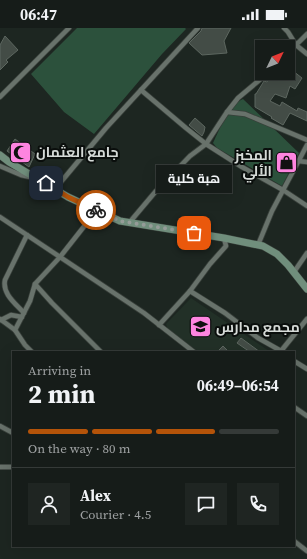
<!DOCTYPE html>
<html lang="en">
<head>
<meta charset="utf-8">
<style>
	body { margin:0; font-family:"Source Serif 4",Cairo,serif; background:#1f2522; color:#f1f3f6; height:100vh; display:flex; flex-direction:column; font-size:15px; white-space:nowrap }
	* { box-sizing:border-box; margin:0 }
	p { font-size:13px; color:#9ea1a2 }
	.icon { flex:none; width:22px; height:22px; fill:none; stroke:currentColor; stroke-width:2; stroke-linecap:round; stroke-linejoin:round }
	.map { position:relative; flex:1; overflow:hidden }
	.details { position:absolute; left:12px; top:323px; width:283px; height:196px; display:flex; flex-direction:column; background:#161c19; border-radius:0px; box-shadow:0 4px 16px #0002,0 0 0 1px #353a38 }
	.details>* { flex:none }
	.needle { width:26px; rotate:47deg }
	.controls { position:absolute; left:255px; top:12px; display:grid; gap:8px }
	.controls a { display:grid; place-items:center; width:40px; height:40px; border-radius:0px; background:#161c19; box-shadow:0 4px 16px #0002,0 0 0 1px #353a38; font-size:20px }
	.pin { position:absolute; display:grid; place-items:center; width:34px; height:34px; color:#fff; margin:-17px; border-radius:8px; box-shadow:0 2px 6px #0006 }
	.courier { position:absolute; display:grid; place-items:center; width:40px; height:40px; margin:-20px; border:3px solid #b45309; border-radius:50%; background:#fff; color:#222; box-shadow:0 1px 5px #0007 }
	.bubble { position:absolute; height:28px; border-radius:0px; background:#161c19; box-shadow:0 4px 16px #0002,0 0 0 1px #353a38; font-size:13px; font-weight:700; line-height:28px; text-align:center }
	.headline em { font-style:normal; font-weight:700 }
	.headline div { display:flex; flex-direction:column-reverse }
	.headline { display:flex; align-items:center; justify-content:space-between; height:68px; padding:0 16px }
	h1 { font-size:26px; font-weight:700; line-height:30px }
	.bar { display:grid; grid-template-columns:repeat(4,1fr); gap:6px 4px; align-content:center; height:48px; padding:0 16px }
	.bar i { height:5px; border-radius:3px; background:#353a38 }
	.bar .current { background:#b45309 }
	.bar p { grid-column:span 4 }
	.line { display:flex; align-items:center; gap:10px; padding:0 16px; border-top:1px solid #353a38 }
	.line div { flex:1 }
	.round { display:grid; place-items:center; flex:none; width:42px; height:42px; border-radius:0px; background:#1f2522 }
	.status { display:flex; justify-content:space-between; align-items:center; height:28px; padding:0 20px; background:#161c19; direction:ltr }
	.status svg { height:11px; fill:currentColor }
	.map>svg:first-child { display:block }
	.built { fill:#223027 }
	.green { fill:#2c513c }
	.building { fill:#434c46; stroke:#5d6760 }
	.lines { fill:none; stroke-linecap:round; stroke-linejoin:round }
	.minor-casing { stroke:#39403b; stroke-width:6 }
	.secondary-casing { stroke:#39403b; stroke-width:8 }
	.minor { stroke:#68726b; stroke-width:4.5 }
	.secondary { stroke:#708e7c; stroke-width:7 }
	.done { stroke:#959c98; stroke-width:4; stroke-dasharray:0 7.2 }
	.route { stroke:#b45309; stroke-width:5 }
	.labels { text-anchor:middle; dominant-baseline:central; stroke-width:4; stroke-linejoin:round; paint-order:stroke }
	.poi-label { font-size:14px; font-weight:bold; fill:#d6dbd8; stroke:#0a0e0c; text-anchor:start }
</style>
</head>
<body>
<div class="status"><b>06:47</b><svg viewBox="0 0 49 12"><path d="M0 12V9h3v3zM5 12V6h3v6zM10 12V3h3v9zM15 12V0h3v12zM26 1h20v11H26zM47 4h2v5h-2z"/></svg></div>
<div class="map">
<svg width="307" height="531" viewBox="0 0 307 531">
	<rect width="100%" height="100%" fill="#1d2621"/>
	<path class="built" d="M191 270 269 323 268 324H199L168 302 166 296Z"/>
	<g class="green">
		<path d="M77 0H185L186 1 162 26 94 106 64 84 31 46Z"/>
		<path d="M243 71 299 125 282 158 217 120 213 115C219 102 229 77 243 71Z"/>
	</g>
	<g class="building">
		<path d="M202 0H231L224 13 227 25 202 27 189 15 201 3Z"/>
		<path d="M5 8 18 22 6 32 8 34 0 42V17Z"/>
		<path d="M288 37 294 41 293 43 302 50 295 61 290 58 286 70 275 66 270 73 280 78 282 74 297 83 298 80 307 84V93L290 85 283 97 271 90 272 89 255 79V66H256L264 53 267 54 273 45H288Z"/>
		<path d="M195 90 205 99 204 104 202 108 189 97Z"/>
		<path d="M15 111 35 126 29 139 7 123Z"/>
		<path d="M241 310 260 324H250L237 315Z"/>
		<path d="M223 318 229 324H217Z"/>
	</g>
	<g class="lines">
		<defs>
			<g id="minor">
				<path d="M284 0 288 4 296 17 307 6"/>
				<path d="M288 21 296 17 307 26"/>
				<path d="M268 45 238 70 227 84 206 116 242 139 283 162 307 178"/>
				<path d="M0 69 69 0"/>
				<path d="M227 84 245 86 307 112"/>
				<path d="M298 133 307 134"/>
				<path d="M0 138 21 147 30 149"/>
				<path d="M55 161 106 100 198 0"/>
				<path d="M0 189 144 285 194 324"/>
				<path d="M129 195 156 163 190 128 206 116 186 100 141 62"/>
				<path d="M258 217 272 183 307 117"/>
				<path d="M294 244 307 225"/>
				<path d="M35 256 60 229 97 182"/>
				<path d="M190 263 225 285 258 310 283 324"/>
				<path d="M24 285C16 276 2 266 5 252L27 207"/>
				<path d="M0 291 15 302"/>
				<path d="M1 292 11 287 22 289"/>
				<path d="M159 297 190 263 210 236 226 218 224 210"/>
				<path d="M281 323 307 291"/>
				<path d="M32 324 25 317 15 302 30 273 35 256 52 275 101 324"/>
				<path d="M294 333 307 341"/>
				<path d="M294 379 307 388"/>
				<path d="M0 398 13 405"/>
				<path d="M0 439H13"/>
				<path d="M294 513 307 523"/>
			</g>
			<path id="secondary" d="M0 127 9 134 68 169 120 193 224 210 263 218 277 226 288 237 307 261"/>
		</defs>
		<use href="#minor" class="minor-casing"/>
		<use href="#secondary" class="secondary-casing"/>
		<use href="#minor" class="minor"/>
		<use href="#secondary" class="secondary"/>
	</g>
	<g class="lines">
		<path class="done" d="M96 182 120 193 194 205"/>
		<path class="route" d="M46 155 68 169 96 182"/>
	</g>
	<defs>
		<symbol id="mosque-square" viewBox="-11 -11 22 22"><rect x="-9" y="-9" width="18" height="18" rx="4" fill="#fe85e0" stroke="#0a0e0c"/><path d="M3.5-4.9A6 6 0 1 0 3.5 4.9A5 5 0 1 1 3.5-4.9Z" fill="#111"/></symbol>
		<symbol id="shop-square" viewBox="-11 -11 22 22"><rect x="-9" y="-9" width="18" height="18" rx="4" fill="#fe85e0" stroke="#0a0e0c"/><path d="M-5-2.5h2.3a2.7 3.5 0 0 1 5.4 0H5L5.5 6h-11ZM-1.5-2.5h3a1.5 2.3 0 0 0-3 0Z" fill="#111"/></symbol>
		<symbol id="school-square" viewBox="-11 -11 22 22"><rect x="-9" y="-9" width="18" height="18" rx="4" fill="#fe85e0" stroke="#0a0e0c"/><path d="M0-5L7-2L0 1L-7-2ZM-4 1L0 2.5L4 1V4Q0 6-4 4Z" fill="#111"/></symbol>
	</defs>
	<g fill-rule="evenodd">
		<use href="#mosque-square" x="8" y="112" width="25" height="25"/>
		<use href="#shop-square" x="274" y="122" width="25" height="25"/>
		<use href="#school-square" x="188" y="286" width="25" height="25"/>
	</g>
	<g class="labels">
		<g class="poi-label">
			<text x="36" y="124">جامع العثمان</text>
			<text x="272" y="127" text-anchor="end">المخبز<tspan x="272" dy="16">الألي</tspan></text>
			<text x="216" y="299">مجمع مدارس</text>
		</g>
	</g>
</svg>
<div class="controls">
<a><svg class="needle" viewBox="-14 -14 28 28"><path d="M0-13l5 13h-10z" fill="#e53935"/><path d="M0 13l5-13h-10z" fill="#9ea1a2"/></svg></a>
</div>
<div class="pin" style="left:194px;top:205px;background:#ea580c"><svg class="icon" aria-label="bag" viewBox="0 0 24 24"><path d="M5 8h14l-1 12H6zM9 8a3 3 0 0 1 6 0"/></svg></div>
<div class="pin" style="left:46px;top:155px;background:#1f2937"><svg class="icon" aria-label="home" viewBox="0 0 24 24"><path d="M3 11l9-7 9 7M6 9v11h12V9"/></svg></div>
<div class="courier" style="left:96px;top:182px"><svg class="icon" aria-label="bike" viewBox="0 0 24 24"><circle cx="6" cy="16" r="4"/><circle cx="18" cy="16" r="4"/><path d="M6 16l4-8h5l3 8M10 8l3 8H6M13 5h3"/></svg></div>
<div class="bubble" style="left:156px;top:137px;width:76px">هبة كلية</div>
<section class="details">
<div class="headline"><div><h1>2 min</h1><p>Arriving in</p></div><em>06:49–06:54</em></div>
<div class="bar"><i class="current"></i><i class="current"></i><i class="current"></i><i></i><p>On the way · 80 m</p></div>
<div class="line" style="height:72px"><a class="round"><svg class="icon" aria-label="person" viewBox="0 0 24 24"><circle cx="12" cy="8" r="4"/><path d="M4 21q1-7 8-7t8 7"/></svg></a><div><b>Alex</b><p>Courier · 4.5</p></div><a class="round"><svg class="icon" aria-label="chat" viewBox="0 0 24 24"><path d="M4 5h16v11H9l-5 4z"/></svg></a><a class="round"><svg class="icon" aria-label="phone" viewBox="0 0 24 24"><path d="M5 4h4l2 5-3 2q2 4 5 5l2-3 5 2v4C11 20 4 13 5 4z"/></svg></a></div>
</section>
</div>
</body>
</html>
